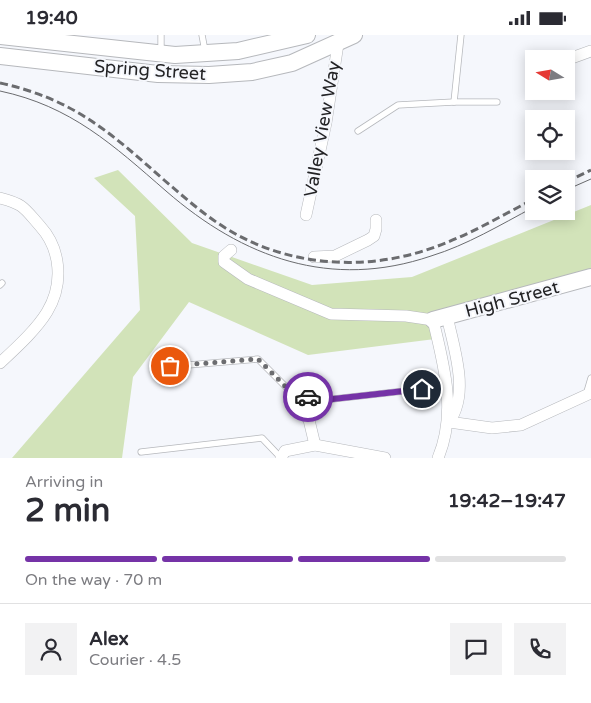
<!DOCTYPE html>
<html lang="en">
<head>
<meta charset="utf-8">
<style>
	body { margin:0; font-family:"Varela Round",sans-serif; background:#f2f2f3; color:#2b2b33; height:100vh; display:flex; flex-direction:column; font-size:19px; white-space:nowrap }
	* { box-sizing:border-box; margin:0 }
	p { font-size:16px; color:#7c7c81 }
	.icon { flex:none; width:28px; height:28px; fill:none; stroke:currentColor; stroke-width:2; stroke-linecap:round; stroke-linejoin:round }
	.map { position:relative; height:423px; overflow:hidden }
	.panel { display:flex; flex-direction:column; background:#fff; flex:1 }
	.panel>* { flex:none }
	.needle { width:32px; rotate:281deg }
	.buttons { position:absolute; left:525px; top:15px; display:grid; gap:10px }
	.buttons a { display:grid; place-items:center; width:50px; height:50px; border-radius:0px; background:#fff; box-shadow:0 2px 12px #0003; font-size:25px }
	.pin { position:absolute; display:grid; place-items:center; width:42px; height:42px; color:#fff; margin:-21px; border:2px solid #fff; border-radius:50%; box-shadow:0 1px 5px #0007 }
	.courier { position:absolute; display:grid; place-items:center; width:50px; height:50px; margin:-25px; border:4px solid #7533a7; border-radius:50%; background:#fff; color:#222; box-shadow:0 1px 6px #0007 }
	.summary em { font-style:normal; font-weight:700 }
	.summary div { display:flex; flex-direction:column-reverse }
	.summary { display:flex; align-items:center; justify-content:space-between; height:85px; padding:0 25px }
	h1 { font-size:32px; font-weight:700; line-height:38px }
	.bar { display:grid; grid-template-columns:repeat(4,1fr); gap:8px 5px; align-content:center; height:60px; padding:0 25px }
	.bar i { height:6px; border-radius:4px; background:#e1e1e2 }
	.bar .on { background:#7533a7 }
	.bar p { grid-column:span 4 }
	.line { display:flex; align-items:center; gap:12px; padding:0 25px; border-top:1px solid #e1e1e2 }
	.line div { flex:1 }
	.round { display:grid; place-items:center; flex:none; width:52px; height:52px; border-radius:0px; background:#f2f2f3 }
	.status { display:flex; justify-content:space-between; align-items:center; height:35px; padding:0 25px; background:#fff; direction:ltr }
	.status svg { height:14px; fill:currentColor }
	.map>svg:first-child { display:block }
	.green { fill:#d2e3b9 }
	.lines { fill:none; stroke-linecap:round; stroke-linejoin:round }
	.lane-casing { stroke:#b6b8bc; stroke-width:7 }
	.street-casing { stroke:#b6b8bc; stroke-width:12 }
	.secondary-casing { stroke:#b6b8bc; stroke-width:18 }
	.lane { stroke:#fff; stroke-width:5.5 }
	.street { stroke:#fff; stroke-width:11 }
	.secondary { stroke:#fff; stroke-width:16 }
	.tram { stroke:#6b6c6f; stroke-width:1 }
	.rail { stroke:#6b6c6f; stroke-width:3; stroke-dasharray:8 4; stroke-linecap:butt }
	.done { stroke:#6c6d70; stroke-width:5; stroke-dasharray:0 9 }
	.route { stroke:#7533a7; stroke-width:6 }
	.labels { text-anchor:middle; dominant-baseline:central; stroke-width:4; stroke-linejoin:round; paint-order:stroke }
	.street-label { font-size:18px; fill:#232325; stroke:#f5f7fc }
</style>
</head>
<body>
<div class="status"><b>19:40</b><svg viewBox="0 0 49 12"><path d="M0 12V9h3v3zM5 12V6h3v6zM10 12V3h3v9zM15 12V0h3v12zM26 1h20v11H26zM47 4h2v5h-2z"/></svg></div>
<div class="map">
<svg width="591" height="423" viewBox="0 0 591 423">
	<rect width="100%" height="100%" fill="#f5f7fc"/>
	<path class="green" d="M118 135 192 208 312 250 412 242 591 170V248L434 285 435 304 308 320 189 267 133 342 122 423H12L140 275 135 181 94 143Z"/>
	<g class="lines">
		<defs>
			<g id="lane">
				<path d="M202 0 205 16"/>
				<path d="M461 0 454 67H497"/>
				<path d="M161 18V0"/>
				<path d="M358 96 398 70 454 67"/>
				<path d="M0 250 2 248"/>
				<path d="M153 333 258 324 292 358 324 365 422 354"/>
				<path d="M586 360 591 343"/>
				<path d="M141 417 262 403 281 423"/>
			</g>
			<g id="street">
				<path d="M566 25 591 16"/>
				<path d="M0 163C24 169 24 173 40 191 61 214 64 249 47 277 36 295 16 313 0 328"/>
				<path d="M306 180 326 88 338 9"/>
				<path d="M231 215 224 221V227L248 244 331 279 406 281 433 285C444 330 457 378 438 423"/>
				<path d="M314 222 335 221 368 205 374 201 376 194V185"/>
				<path d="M447 281C454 314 470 358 449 387"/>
				<path d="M292 358 309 385 315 410"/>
				<path d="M449 387 492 393 521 390 591 358"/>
				<path d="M281 423 285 416 315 410 385 423"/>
			</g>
			<g id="secondary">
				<path d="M0 1 175 20 238 16 307 0"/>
				<path d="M0 21 158 39 209 40 252 37 292 28 354 0"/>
				<path d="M433 285 591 242"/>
			</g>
		</defs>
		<use href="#lane" class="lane-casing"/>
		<use href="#street" class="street-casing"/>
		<use href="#secondary" class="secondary-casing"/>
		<use href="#lane" class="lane"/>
		<use href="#street" class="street"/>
		<use href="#secondary" class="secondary"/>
		<g class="tram">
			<path d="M0 56C71 71 113 110 166 156 243 223 331 255 431 221 467 210 500 190 534 172"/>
			<path d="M566 155 591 144"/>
		</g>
		<g class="rail">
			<path d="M0 48C73 64 110 97 164 145 184 162 204 180 227 194 289 232 367 237 435 212 469 200 501 181 534 164"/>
			<path d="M566 147 591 135"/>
		</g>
	</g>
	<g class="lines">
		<path class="done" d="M170 331 258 324 292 358 308 362"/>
		<path class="route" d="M308 362 324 365 422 354"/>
	</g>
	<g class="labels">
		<g class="street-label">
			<text transform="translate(150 35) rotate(4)">Spring Street</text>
			<text transform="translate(322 94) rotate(-80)">Valley View Way</text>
			<text transform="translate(512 264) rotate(-15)">High Street</text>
		</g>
	</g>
</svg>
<div class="buttons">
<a><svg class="needle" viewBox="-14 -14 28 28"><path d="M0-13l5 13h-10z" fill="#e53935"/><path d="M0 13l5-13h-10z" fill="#7c7c81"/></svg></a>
<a><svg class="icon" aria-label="locate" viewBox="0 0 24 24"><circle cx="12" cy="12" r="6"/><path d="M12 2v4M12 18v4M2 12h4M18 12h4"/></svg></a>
<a><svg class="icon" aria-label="layers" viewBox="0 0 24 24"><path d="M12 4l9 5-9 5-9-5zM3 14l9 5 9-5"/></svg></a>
</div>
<div class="pin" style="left:170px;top:331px;background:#ea580c"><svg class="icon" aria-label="bag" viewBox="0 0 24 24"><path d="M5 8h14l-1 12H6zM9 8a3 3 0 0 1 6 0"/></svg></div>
<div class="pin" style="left:422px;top:354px;background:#1f2937"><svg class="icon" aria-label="home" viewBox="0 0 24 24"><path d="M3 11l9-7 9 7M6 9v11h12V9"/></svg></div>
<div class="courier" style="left:308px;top:362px"><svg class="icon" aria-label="car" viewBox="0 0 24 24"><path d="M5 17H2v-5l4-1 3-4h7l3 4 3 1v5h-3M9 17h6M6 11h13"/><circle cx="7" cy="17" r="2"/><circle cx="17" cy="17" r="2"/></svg></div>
</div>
<section class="panel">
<div class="summary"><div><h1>2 min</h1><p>Arriving in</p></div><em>19:42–19:47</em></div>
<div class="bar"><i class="on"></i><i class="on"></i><i class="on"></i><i></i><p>On the way · 70 m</p></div>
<div class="line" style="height:90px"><a class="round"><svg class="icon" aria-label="person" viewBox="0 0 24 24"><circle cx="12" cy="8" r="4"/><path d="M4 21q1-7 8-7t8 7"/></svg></a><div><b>Alex</b><p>Courier · 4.5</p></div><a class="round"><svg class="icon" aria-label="chat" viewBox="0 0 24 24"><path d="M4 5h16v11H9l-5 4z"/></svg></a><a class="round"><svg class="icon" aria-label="phone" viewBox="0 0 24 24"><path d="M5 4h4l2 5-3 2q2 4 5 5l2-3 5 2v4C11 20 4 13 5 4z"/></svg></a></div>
</section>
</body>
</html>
